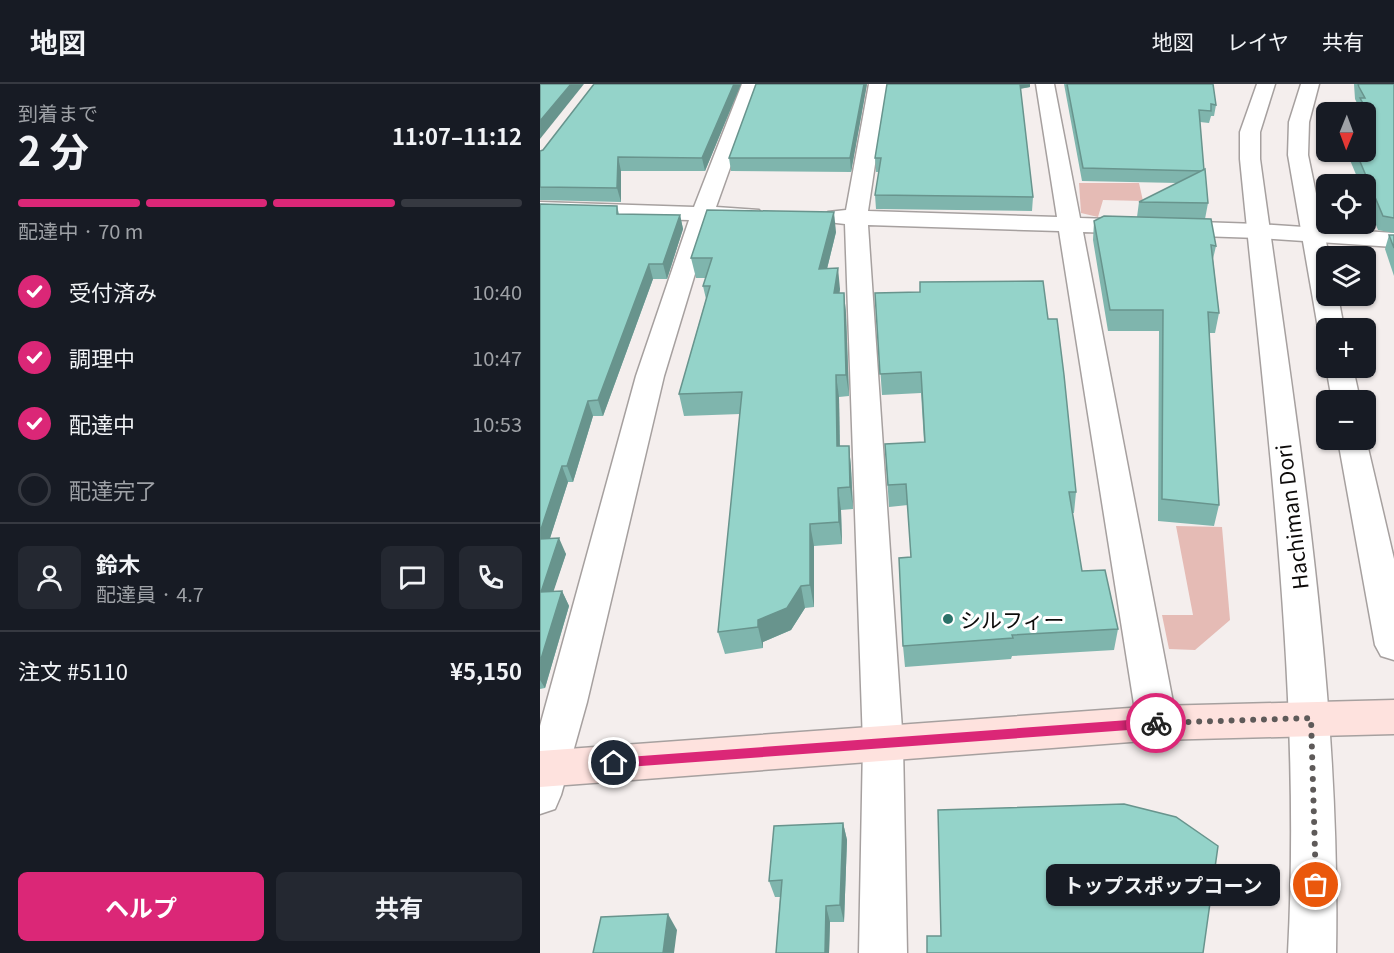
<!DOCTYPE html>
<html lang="ja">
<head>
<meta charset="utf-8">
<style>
	body { margin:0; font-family:Georgia,"Noto Sans JP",serif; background:#242831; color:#f1f3f6; height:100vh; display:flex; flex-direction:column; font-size:22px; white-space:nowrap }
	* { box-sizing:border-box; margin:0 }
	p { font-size:20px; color:#9ea1a6 }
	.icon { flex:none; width:33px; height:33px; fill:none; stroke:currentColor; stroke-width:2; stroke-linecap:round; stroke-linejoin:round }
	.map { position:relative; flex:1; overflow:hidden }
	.drawer { display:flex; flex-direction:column; background:#171b24; width:540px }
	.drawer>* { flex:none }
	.needle { width:39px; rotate:181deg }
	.tools { position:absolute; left:776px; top:18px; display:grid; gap:12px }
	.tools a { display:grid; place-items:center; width:60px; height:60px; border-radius:9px; background:#171b24; box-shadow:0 2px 4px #0004; font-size:30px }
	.pin { position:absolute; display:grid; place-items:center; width:51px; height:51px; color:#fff; margin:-26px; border:3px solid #fff; border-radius:50%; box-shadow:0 2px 6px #0007 }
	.courier { position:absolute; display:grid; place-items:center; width:60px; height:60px; margin:-30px; border:4px solid #db2777; border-radius:50%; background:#fff; color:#222; box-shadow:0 2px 8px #0007 }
	.bubble { position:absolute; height:42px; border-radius:9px; background:#171b24; box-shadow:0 2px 4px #0004; font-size:20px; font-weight:700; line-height:42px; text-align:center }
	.summary em { font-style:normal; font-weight:700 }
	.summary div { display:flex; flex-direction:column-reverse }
	.summary { display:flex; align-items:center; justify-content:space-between; height:102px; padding:0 18px }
	h1 { font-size:39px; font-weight:700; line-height:45px }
	.bar { display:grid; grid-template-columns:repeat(4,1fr); gap:9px 6px; align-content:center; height:72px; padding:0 18px }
	.bar i { height:8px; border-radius:4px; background:#363941 }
	.bar .selected { background:#db2777 }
	.bar p { grid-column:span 4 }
	.line { display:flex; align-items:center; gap:15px; padding:0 18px; border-top:2px solid #363941 }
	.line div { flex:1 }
	.round { display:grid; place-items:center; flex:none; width:63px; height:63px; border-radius:9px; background:#242831 }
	ol { padding:0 18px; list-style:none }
	li { display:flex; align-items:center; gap:18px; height:66px }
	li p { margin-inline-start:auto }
	li .icon { padding:6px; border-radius:50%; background:#db2777; color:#fff; stroke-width:4 }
	li:last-child { color:#9ea1a6 }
	li i { width:33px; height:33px; border:3px solid #363941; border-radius:50% }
	.button { display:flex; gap:12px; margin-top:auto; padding:12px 18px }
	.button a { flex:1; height:69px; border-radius:9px; background:#db2777; color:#fff; font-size:24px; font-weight:700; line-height:69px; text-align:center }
	.button a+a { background:#242831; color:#f1f3f6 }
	header { display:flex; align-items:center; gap:36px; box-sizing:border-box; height:84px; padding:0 30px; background:#171b24; border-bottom:2px solid #363941 }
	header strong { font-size:28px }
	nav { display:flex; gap:33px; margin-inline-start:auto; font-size:21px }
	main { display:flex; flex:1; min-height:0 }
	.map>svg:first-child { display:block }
	.green { fill:#e5bbb5 }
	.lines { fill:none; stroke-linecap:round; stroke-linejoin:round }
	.minor-casing { stroke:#a6a09f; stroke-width:3 }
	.tertiary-casing { stroke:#a6a09f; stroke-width:3 }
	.secondary-casing { stroke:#a6a09f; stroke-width:3 }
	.minor { fill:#fff; fill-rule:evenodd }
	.tertiary { fill:#fff; fill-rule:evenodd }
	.secondary { fill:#fee2de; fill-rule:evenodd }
	.wall { fill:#7fb5ad }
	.shaded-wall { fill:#68948d }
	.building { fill:#94d3c9; stroke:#68948d; stroke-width:1.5 }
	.route { fill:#db2777 }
	.done { stroke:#5e5a59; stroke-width:6; stroke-dasharray:0 10.8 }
	.poi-dot { fill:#2b7269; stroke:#fff; stroke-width:2 }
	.labels { text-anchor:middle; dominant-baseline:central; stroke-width:6; stroke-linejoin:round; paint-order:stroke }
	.street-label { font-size:21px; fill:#0d0b0a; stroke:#fff }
	.poi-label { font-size:21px; fill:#0d0b0a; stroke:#fff; text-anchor:start }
</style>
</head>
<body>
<header>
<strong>地図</strong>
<nav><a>地図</a><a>レイヤ</a><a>共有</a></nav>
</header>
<main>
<section class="drawer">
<div class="summary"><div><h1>2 分</h1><p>到着まで</p></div><em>11:07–11:12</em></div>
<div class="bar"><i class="selected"></i><i class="selected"></i><i class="selected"></i><i></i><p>配達中 · 70 m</p></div>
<ol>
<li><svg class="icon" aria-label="check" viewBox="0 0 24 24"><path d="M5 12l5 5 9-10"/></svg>受付済み<p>10:40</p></li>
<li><svg class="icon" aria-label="check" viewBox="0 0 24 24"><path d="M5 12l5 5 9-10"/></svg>調理中<p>10:47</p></li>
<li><svg class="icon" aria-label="check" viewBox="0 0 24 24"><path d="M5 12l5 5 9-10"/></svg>配達中<p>10:53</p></li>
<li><i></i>配達完了</li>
</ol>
<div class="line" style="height:108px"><a class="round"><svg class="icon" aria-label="person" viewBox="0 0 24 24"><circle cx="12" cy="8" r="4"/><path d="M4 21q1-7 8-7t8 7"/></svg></a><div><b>鈴木</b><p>配達員 · 4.7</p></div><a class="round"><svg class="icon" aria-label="chat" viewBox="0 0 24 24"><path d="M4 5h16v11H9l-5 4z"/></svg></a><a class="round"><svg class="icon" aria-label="phone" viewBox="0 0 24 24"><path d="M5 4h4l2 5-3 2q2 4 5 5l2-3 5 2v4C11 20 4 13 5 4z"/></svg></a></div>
<div class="line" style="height:78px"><div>注文 #5110</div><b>¥5,150</b></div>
<div class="button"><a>ヘルプ</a><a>共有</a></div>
</section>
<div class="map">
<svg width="854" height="869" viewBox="0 0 854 869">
	<rect width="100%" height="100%" fill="#f4eeed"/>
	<g class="green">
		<path d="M539 99H599L603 117 563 116 558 133 541 129Z"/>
		<path d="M636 442 682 443 690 536 655 566 629 565 622 531H653Z"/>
	</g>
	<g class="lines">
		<defs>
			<g id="minor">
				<path d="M202 0H220L176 123 219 126 222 131 219 136 171 137 124 292 47 618 21 711 15 725 0 730V642L96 292 149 136 0 132V118L154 123Z"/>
				<path d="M329 0H347L328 127 517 133 496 0H514L540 134 718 140 854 149V163L718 154 543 148 637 639 631 651 617 656 603 651 597 639 519 147 328 141 363 660 367 869H319L323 660 305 140 288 138 285 133 288 128 306 126Z"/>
			</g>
			<g id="tertiary">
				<path d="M717 0H735L720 48V75C756 338 801 603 796 869H748C762 604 726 339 700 75V48Z"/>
				<path d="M761 0H779L769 38 768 71 789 172H786V212H798L804 244H786V251L778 244 748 71 749 38Z"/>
				<path d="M786 283 813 284 820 316H792Z"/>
				<path d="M825 351 854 475V576L841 572 835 561 798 356H825Z"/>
			</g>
			<path id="secondary" d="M854 616V650L617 656 0 703V667L617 622Z"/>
		</defs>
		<use href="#minor" class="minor-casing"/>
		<use href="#tertiary" class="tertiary-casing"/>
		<use href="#secondary" class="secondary-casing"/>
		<use href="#minor" class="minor"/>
		<use href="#tertiary" class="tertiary"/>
		<use href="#secondary" class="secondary"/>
	</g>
	<g class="wall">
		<path d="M54 0H201L165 87H81V118L0 116V67L3 66Z"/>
		<path d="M327 0 311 88 191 87 189 74Z"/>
		<path d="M347 0 490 3 480 5 493 113 492 127 336 125 335 111 339 88H336L335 74Z"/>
		<path d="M524 0H673L676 21 674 32H671L669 39 660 38 664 86 668 119 665 135 676 162 673 175 679 229 675 249H669L679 421 674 442 618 437 619 247H568L553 156 554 137 597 133 599 118 638 99 542 97Z"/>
		<path d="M814 0H854V149L838 146 825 113V100H820L807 69V68H825V28H818L817 26 818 21 815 15Z"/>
		<path d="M0 120 77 122 79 130 140 131 143 145 127 195H113L63 332H53L33 398H28L10 454 26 470 13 507H22L29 522 5 604 0 605Z"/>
		<path d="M296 148 287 185 300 205 299 209H304L306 230 309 312 299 313 300 362H309L311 384 313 425 301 426 302 460 274 462V523L265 524 251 546 223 558V564L185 570 178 548 200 330 144 332 139 310 166 215 163 202 166 194H156L151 174Z"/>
		<path d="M849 151H854V192L845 165Z"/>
		<path d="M335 209 508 235 536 408 534 429H532L542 487 578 545 574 566 472 572 471 575 365 583 363 562 371 473 368 421 349 423 345 360 384 358 381 309 342 311Z"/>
		<path d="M303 739 307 756 304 838H290L289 869H236L240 813H235L229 797Z"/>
	</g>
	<g class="shaded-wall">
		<path d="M31 0H44L0 55V37Z"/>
		<path d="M194 0H201L165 87 162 74Z"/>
		<path d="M324 0H327L311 88 310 74Z"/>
		<path d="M479 0H490V3L478 5Z"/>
		<path d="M78 73 81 87V118L77 104Z"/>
		<path d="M294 128 296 148 282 205 279 185Z"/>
		<path d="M140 131 143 145 127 195 123 180Z"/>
		<path d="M109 180 113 195 63 332 58 316Z"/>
		<path d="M298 184 300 205 297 230 294 209Z"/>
		<path d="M304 209 306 230 309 312 306 291Z"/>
		<path d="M296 291 299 313 300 384 297 362Z"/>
		<path d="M48 317 53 332 33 398 27 382Z"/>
		<path d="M309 362 311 384 313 425 310 403Z"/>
		<path d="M22 382 28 398 5 470 0 460V448Z"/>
		<path d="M298 404 301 426 302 460 299 438Z"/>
		<path d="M270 440 274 462V523L270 501Z"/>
		<path d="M19 454 26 470 8 524 1 508Z"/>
		<path d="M261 502 265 524 251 546 223 558V564L218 543V536Z"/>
		<path d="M22 507 29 522 5 604 0 596V578Z"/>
		<path d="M303 739 307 756 304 838 300 821Z"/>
		<path d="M286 822 290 838 289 869H285Z"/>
		<path d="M128 830 137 846 134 869H123Z"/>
	</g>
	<g class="building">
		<path d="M0 0H31L0 37Z"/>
		<path d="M54 0H194L162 74 78 73 77 104 0 103V67L3 66Z"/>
		<path d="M216 0H324L310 74H189Z"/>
		<path d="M347 0H480L493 113 335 111 341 74H335Z"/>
		<path d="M527 0H673L676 21 671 20V27L659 26 664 86 662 87 543 84Z"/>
		<path d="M818 0H854V134L843 132 816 68H825V30H829L820 14H825L819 3Z"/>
		<path d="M665 85 668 119 599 118Z"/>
		<path d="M0 120 77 122V130L140 131 123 180H109L58 316 48 317 27 382H22L0 448Z"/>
		<path d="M167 126 294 128 279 185 298 184 294 209H304L306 291H296L297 362H309L310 403 298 404 299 438 270 440V501L261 502 247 524 218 536V543L178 548 202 308 139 310 170 202H163L172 174H151Z"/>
		<path d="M564 132 671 135 676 162 671 161 679 229 668 228 679 421 622 415 623 226H570L554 137Z"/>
		<path d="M849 151H854V164Z"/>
		<path d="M503 197 508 235H517L524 291 536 408H529L542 487 565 486 578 545 472 551 473 554 363 562 359 474 371 473 366 400 348 401 345 360 385 358 381 288 340 290 335 209 380 208V198Z"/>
		<path d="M19 454 1 508 22 507 0 578V455Z"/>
		<path d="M584 720 636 733 678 762 663 869H387V852H401L398 726Z"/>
		<path d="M303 739 300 821 286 822 285 869H236L242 796 229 797 234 742Z"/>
		<path d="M128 830 123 869H53L61 833Z"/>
	</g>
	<path class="route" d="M616 634 622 639 616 644 74 684 68 679 74 674Z"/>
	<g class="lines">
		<path class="done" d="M616 639 771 634 776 801"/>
	</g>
	<circle class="poi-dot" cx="408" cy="535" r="6"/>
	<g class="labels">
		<g class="street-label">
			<text transform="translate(751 433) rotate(-97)">Hachiman Dori</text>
		</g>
		<g class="poi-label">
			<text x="420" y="535">シルフィー</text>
		</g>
	</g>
</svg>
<div class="tools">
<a><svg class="needle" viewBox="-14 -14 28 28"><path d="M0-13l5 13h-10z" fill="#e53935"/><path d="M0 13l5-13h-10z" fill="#9ea1a6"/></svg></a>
<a><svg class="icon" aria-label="locate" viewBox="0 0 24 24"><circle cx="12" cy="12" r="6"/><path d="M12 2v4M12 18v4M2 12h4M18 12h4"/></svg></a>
<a><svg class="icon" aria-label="layers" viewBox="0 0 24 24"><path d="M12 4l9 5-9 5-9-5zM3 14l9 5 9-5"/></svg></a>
<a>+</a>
<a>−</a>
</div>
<div class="pin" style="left:776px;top:801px;background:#ea580c"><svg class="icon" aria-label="bag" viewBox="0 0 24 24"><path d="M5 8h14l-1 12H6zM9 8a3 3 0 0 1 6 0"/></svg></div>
<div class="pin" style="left:74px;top:679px;background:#1f2937"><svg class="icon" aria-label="home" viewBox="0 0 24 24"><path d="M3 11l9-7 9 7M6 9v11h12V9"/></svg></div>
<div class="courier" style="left:616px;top:639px"><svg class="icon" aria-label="bike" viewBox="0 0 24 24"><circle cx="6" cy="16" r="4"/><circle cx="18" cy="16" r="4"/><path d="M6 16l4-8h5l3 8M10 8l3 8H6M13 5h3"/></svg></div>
<div class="bubble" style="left:506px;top:780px;width:234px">トップスポップコーン</div>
</div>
</main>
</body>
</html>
